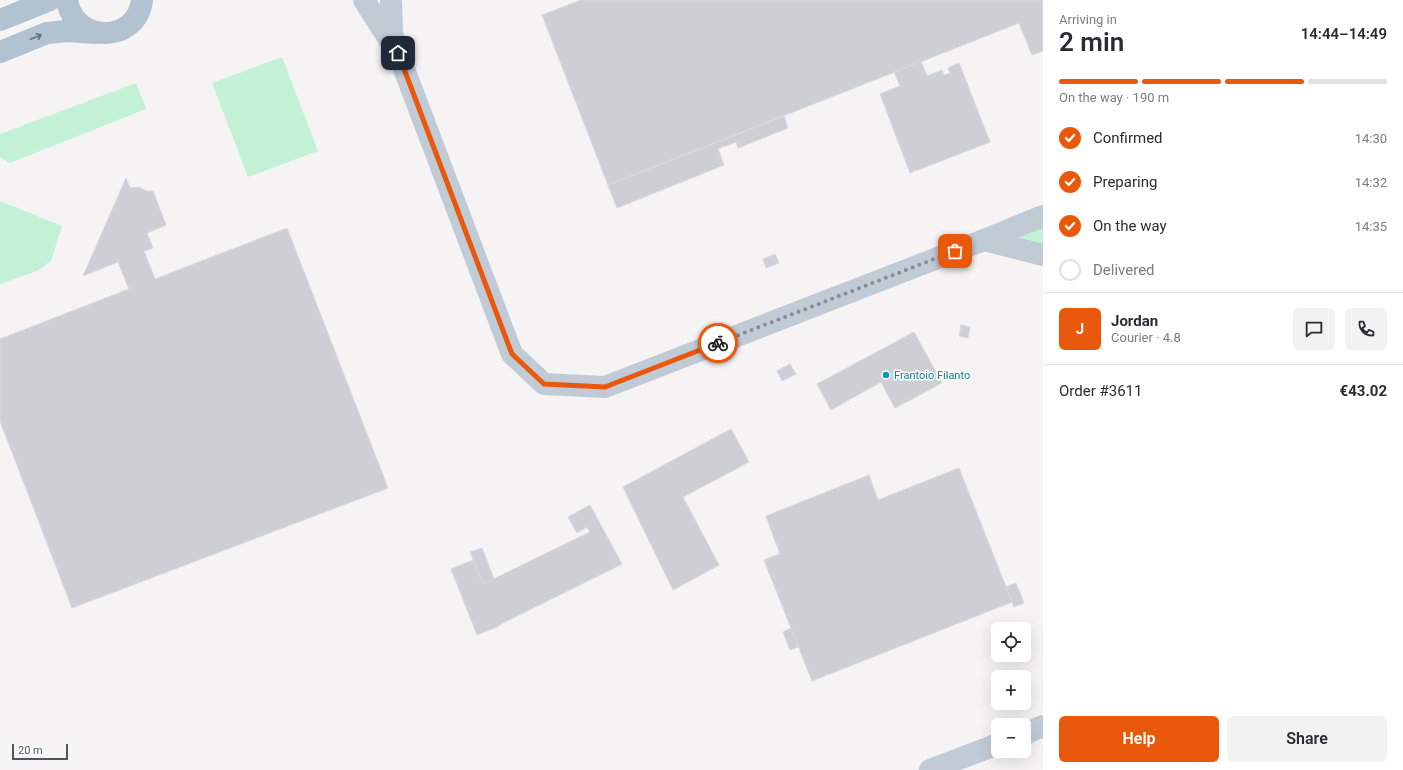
<!DOCTYPE html>
<html lang="en">
<head>
<meta charset="utf-8">
<style>
	body { margin:0; font-family:Roboto,sans-serif; background:#f2f2f3; color:#2b2b33; height:100vh; display:flex; flex-direction:column; font-size:15px; white-space:nowrap }
	* { box-sizing:border-box; margin:0 }
	p { font-size:13px; color:#7c7c81 }
	.icon { flex:none; width:22px; height:22px; fill:none; stroke:currentColor; stroke-width:2; stroke-linecap:round; stroke-linejoin:round }
	.map { position:relative; flex:1; overflow:hidden }
	.panel { display:flex; flex-direction:column; background:#fff; width:360px }
	.panel>* { flex:none }
	.buttons { position:absolute; left:991px; top:622px; display:grid; gap:8px }
	.buttons a { display:grid; place-items:center; width:40px; height:40px; border-radius:6px; background:#fff; box-shadow:0 4px 16px #0002; font-size:20px }
	.scale { position:absolute; left:12px; bottom:10px; width:56px; box-sizing:border-box; padding-left:4px; border:2px solid #4a5661; border-top:0; font-size:11px; line-height:14px; white-space:nowrap; color:#4a5661; -webkit-text-stroke:3px #fff; paint-order:stroke }
	.pin { position:absolute; display:grid; place-items:center; width:34px; height:34px; color:#fff; margin:-17px; border-radius:8px; box-shadow:0 2px 6px #0006 }
	.courier { position:absolute; display:grid; place-items:center; width:40px; height:40px; margin:-20px; border:3px solid #ea580c; border-radius:50%; background:#fff; color:#222; box-shadow:0 1px 5px #0007 }
	.overview em { font-style:normal; font-weight:600 }
	.overview div { display:flex; flex-direction:column-reverse }
	.overview { display:flex; align-items:center; justify-content:space-between; height:68px; padding:0 16px }
	h1 { font-size:26px; font-weight:600; line-height:30px }
	.bar { display:grid; grid-template-columns:repeat(4,1fr); gap:6px 4px; align-content:center; height:48px; padding:0 16px }
	.bar i { height:5px; border-radius:3px; background:#e1e1e2 }
	.bar .selected { background:#ea580c }
	.bar p { grid-column:span 4 }
	.line { display:flex; align-items:center; gap:10px; padding:0 16px; border-top:1px solid #e1e1e2 }
	.line div { flex:1 }
	.round { display:grid; place-items:center; flex:none; width:42px; height:42px; border-radius:6px; background:#f2f2f3 }
	ol { padding:0 16px; list-style:none }
	li { display:flex; align-items:center; gap:12px; height:44px }
	li p { margin-inline-start:auto }
	li .icon { padding:4px; border-radius:50%; background:#ea580c; color:#fff; stroke-width:4 }
	li:last-child { color:#7c7c81 }
	li i { width:22px; height:22px; border:2px solid #e1e1e2; border-radius:50% }
	.primary-button { display:flex; gap:8px; margin-top:auto; padding:8px 16px }
	.primary-button a { flex:1; height:46px; border-radius:6px; background:#ea580c; color:#fff; font-size:16px; font-weight:600; line-height:46px; text-align:center }
	.primary-button a+a { background:#f2f2f3; color:#2b2b33 }
	main { display:flex; flex:1; min-height:0 }
	.map>svg:first-child { display:block }
	.green { fill:#c3f1d5 }
	.building { fill:#cdcfd5; stroke:#d7d9de }
	.lines { fill:none; stroke-linecap:round; stroke-linejoin:round }
	.secondary { stroke:#c1cbd6; stroke-width:22 }
	.primary { stroke:#b3c2d1; stroke-width:22 }
	.oneway { stroke:#64717d }
	.done { stroke:#868d94; stroke-width:4; stroke-dasharray:0 7.2 }
	.route { stroke:#ea580c; stroke-width:5 }
	.culture-dot { fill:#0f9aa8; stroke:#fff; stroke-width:1.5 }
	.labels { text-anchor:middle; dominant-baseline:central; stroke-width:3; stroke-linejoin:round; paint-order:stroke }
	.culture-label { font-size:11px; fill:#0d838f; stroke:#fff; text-anchor:start }
</style>
</head>
<body>
<main>
<div class="map">
<svg width="1043" height="770" viewBox="0 0 1043 770">
	<rect width="100%" height="100%" fill="#f5f3f3"/>
	<g class="green">
		<path d="M282 57 318 151 248 177 212 83Z"/>
		<path d="M136 83 146 109 10 163 0 157V134Z"/>
		<path d="M0 201 62 226 51 261 37 271 0 284Z"/>
		<path d="M1043 227V246L1022 241 1021 235Z"/>
	</g>
	<g class="building">
		<path d="M581 0H1043V51L1032 55 1019 23 608 185 542 15Z"/>
		<path d="M921 61 927 76 942 70 944 75 950 73 948 68 959 63 990 142 910 173 880 94 900 86 894 72Z"/>
		<path d="M784 116 788 128 738 148 736 142 718 149 724 165 617 208 608 185Z"/>
		<path d="M126 178 130 188 138 187 147 191H153L166 225 147 233 153 248 144 251 155 279 287 228 388 488 72 608 0 421V339L129 289 118 262 83 276Z"/>
		<path d="M775 254 779 263 766 268 763 259Z"/>
		<path d="M961 325 970 327 968 338 959 336Z"/>
		<path d="M914 332 942 383 895 408 881 382 831 410 817 384Z"/>
		<path d="M790 364 796 374 782 381 777 371Z"/>
		<path d="M731 429 749 462 683 497 719 565 673 590 623 487Z"/>
		<path d="M959 468 1012 602 812 681 764 560 780 554 766 516 869 475 878 500Z"/>
		<path d="M590 505 622 564 499 625V626L477 635 451 569 473 560 483 584 590 532 587 527 577 533 568 517Z"/>
		<path d="M482 548 494 579 483 584 470 552Z"/>
		<path d="M1016 583 1024 603 1014 607 1006 587Z"/>
		<path d="M791 628 798 647 790 650 783 632Z"/>
	</g>
	<g class="lines">
		<g class="secondary">
			<path d="M364 0 392 44"/>
			<path d="M391 0 392 33 398 53 512 354 544 384 605 387 984 240 1043 216"/>
			<path d="M984 240 1043 255"/>
			<path d="M1024 734 1043 726"/>
			<path d="M930 770 998 744"/>
		</g>
		<g class="primary">
			<path d="M67 0C74 44 137 44 142 0"/>
			<path d="M0 20 50 0"/>
			<path d="M0 52 47 33 67 31 95 33"/>
		</g>
	</g>
	<defs><path id="oneway-shaft" d="M-6 0H5M1.5-3L5.5 0L1.5 3" fill="none" stroke-width="1.6" stroke-linecap="round" stroke-linejoin="round"/></defs>
	<use class="oneway" href="#oneway-shaft" transform="translate(36 37) rotate(-22)"/>
	<g class="lines">
		<path class="done" d="M718 343 955 251"/>
		<path class="route" d="M398 53 512 354 544 384 605 387 718 343"/>
	</g>
	<circle class="culture-dot" cx="886" cy="375" r="4"/>
	<g class="labels">
		<g class="culture-label">
			<text x="894" y="375">Frantoio Filanto</text>
		</g>
	</g>
</svg>
<div class="buttons">
<a><svg class="icon" aria-label="locate" viewBox="0 0 24 24"><circle cx="12" cy="12" r="6"/><path d="M12 2v4M12 18v4M2 12h4M18 12h4"/></svg></a>
<a>+</a>
<a>−</a>
</div>
<div class="scale">20 m</div>
<div class="pin" style="left:955px;top:251px;background:#ea580c"><svg class="icon" aria-label="bag" viewBox="0 0 24 24"><path d="M5 8h14l-1 12H6zM9 8a3 3 0 0 1 6 0"/></svg></div>
<div class="pin" style="left:398px;top:53px;background:#1f2937"><svg class="icon" aria-label="home" viewBox="0 0 24 24"><path d="M3 11l9-7 9 7M6 9v11h12V9"/></svg></div>
<div class="courier" style="left:718px;top:343px"><svg class="icon" aria-label="bike" viewBox="0 0 24 24"><circle cx="6" cy="16" r="4"/><circle cx="18" cy="16" r="4"/><path d="M6 16l4-8h5l3 8M10 8l3 8H6M13 5h3"/></svg></div>
</div>
<section class="panel">
<div class="overview"><div><h1>2 min</h1><p>Arriving in</p></div><em>14:44–14:49</em></div>
<div class="bar"><i class="selected"></i><i class="selected"></i><i class="selected"></i><i></i><p>On the way · 190 m</p></div>
<ol>
<li><svg class="icon" aria-label="check" viewBox="0 0 24 24"><path d="M5 12l5 5 9-10"/></svg>Confirmed<p>14:30</p></li>
<li><svg class="icon" aria-label="check" viewBox="0 0 24 24"><path d="M5 12l5 5 9-10"/></svg>Preparing<p>14:32</p></li>
<li><svg class="icon" aria-label="check" viewBox="0 0 24 24"><path d="M5 12l5 5 9-10"/></svg>On the way<p>14:35</p></li>
<li><i></i>Delivered</li>
</ol>
<div class="line" style="height:72px"><b class="round" style="background:#ea580c;color:#fff">J</b><div><b>Jordan</b><p>Courier · 4.8</p></div><a class="round"><svg class="icon" aria-label="chat" viewBox="0 0 24 24"><path d="M4 5h16v11H9l-5 4z"/></svg></a><a class="round"><svg class="icon" aria-label="phone" viewBox="0 0 24 24"><path d="M5 4h4l2 5-3 2q2 4 5 5l2-3 5 2v4C11 20 4 13 5 4z"/></svg></a></div>
<div class="line" style="height:52px"><div>Order #3611</div><b>€43.02</b></div>
<div class="primary-button"><a>Help</a><a>Share</a></div>
</section>
</main>
</body>
</html>
